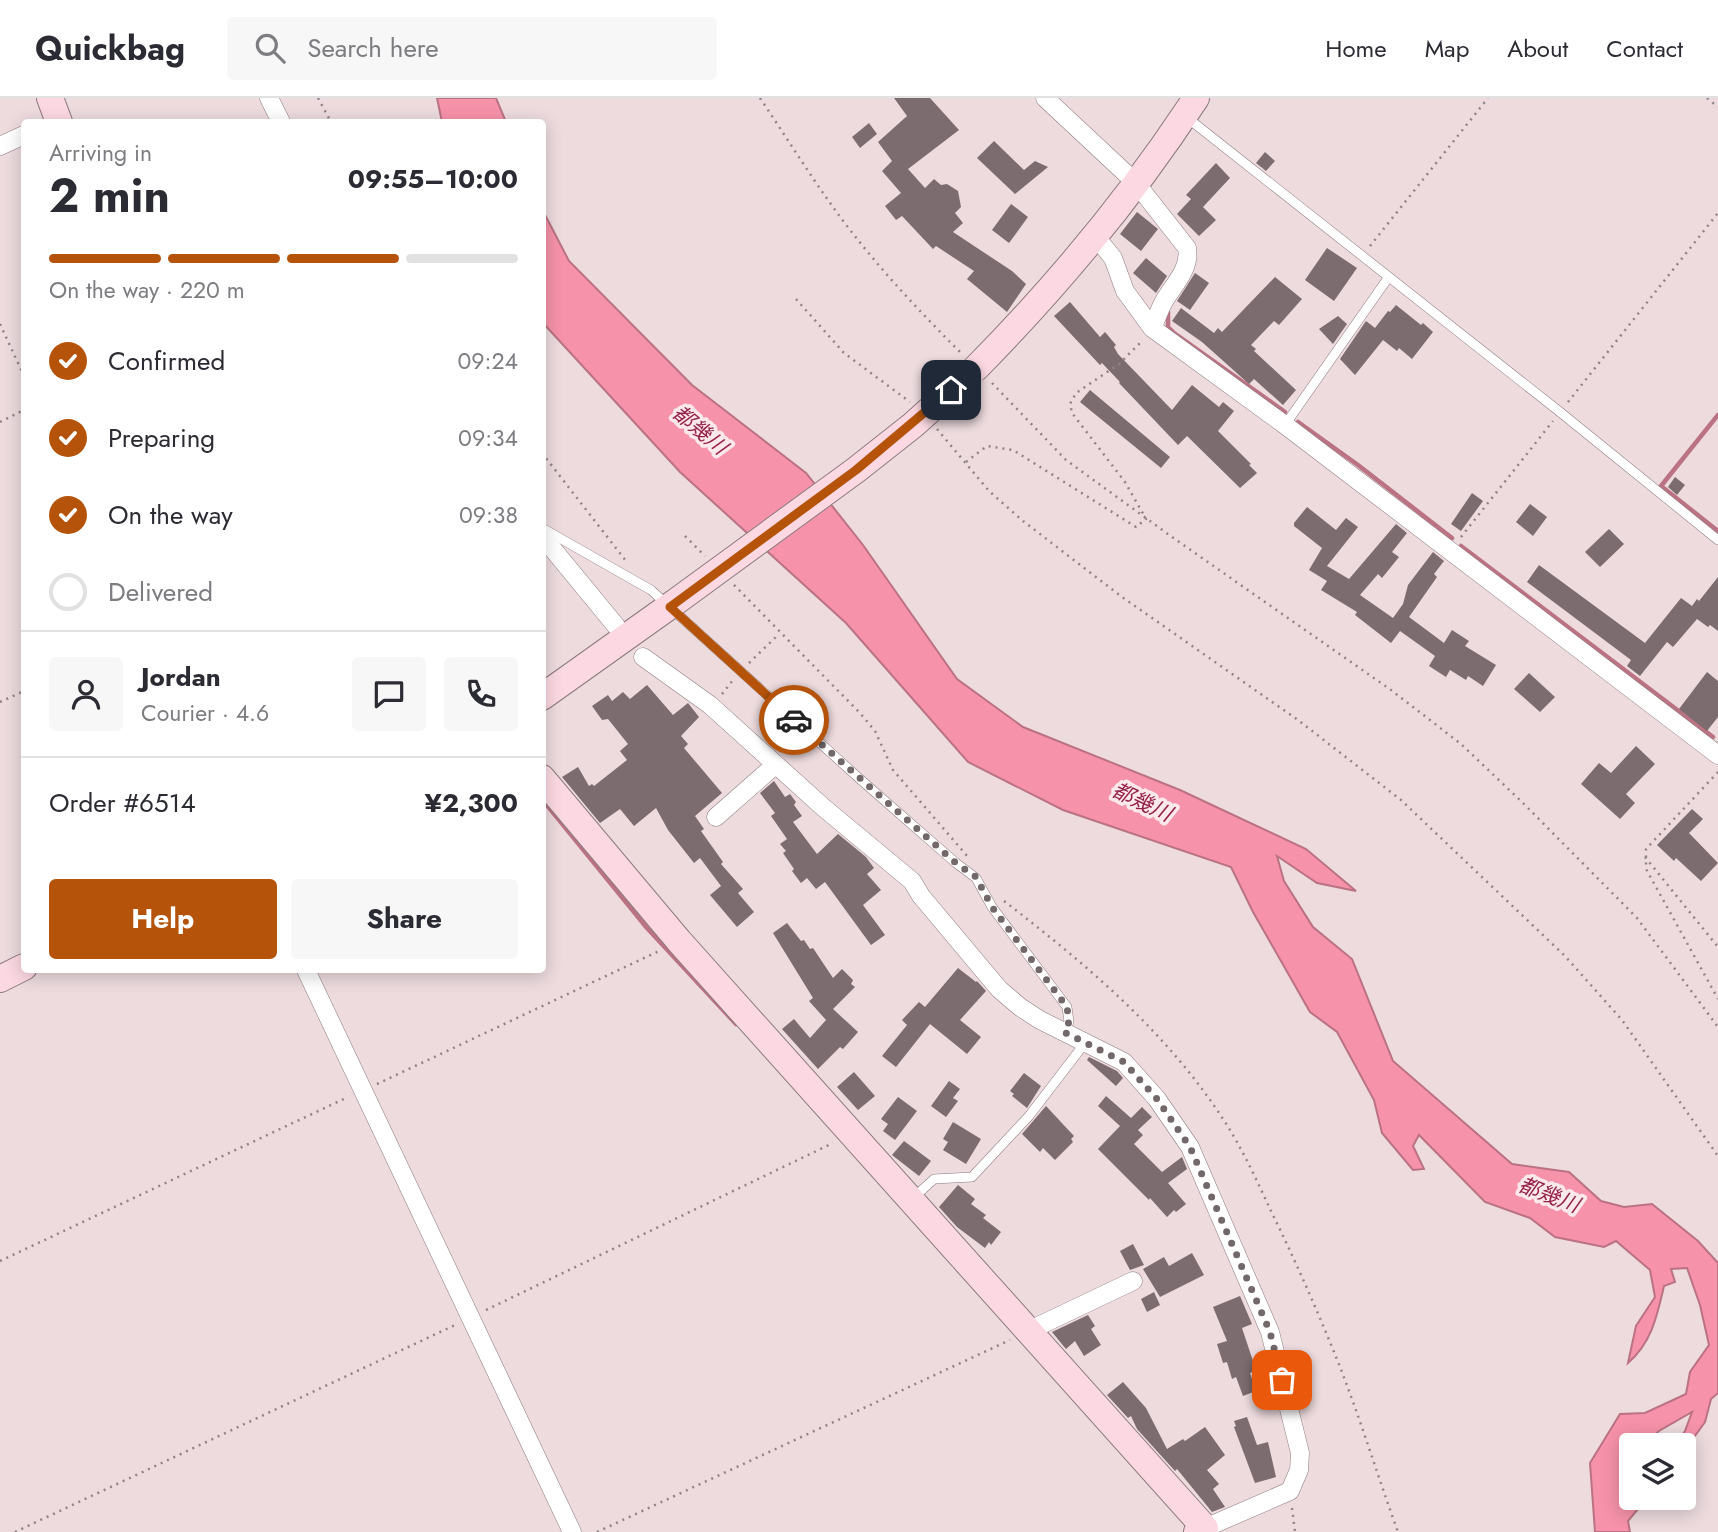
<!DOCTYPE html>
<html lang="en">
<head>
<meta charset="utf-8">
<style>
	body { margin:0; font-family:Jost,"Noto Sans JP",sans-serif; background:#f7f7f7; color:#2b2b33; height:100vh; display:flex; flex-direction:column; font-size:26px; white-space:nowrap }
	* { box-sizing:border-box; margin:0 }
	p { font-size:23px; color:#7c7c81 }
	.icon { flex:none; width:38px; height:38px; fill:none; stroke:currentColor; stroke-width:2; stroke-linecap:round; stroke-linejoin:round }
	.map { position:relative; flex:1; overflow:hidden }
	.side { position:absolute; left:21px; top:21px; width:525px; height:854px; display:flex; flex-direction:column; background:#fff; border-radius:7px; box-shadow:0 4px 18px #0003 }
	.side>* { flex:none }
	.fabs { position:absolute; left:1619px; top:1335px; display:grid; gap:14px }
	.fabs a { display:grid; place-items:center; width:77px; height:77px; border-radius:7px; background:#fff; box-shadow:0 4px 18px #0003; font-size:35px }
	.pin { position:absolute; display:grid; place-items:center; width:60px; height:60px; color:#fff; margin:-30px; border-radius:14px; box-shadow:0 4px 10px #0006 }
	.courier { position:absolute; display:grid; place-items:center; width:70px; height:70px; margin:-35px; border:5px solid #b45309; border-radius:50%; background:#fff; color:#222; box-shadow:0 2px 9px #0007 }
	.overview em { font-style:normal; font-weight:700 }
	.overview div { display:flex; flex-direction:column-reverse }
	.overview { display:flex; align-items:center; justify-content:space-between; height:119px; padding:0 28px }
	h1 { font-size:46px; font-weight:700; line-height:52px }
	.bar { display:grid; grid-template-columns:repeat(4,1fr); gap:10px 7px; align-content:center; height:84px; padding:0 28px }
	.bar i { height:9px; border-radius:5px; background:#e1e1e2 }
	.bar .selected { background:#b45309 }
	.bar p { grid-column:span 4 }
	.line { display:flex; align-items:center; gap:18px; padding:0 28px; border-top:2px solid #e1e1e2 }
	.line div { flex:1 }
	.round { display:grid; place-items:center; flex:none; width:74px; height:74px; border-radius:7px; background:#f7f7f7 }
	ol { padding:0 28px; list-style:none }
	li { display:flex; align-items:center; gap:21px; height:77px }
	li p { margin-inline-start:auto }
	li .icon { padding:7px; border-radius:50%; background:#b45309; color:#fff; stroke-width:4 }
	li:last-child { color:#7c7c81 }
	li i { width:38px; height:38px; border:4px solid #e1e1e2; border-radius:50% }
	.primary-button { display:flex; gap:14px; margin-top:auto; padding:14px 28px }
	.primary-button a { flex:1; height:80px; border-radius:7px; background:#b45309; color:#fff; font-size:28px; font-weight:700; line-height:80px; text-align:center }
	.primary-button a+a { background:#f7f7f7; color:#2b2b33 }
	header { display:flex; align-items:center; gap:42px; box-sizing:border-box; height:98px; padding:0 35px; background:#fff; border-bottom:2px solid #e1e1e2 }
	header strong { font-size:33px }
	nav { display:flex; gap:38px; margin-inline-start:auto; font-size:24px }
	.search { width:490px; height:63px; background:#f7f7f7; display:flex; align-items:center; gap:18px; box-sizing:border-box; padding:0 24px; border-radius:7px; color:#7c7c81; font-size:26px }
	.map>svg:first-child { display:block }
	.water { fill:#f692a9; stroke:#bb7283; stroke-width:2 }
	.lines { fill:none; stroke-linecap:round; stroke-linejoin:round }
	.stream { stroke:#bb7283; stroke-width:4.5 }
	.building { fill:#7c6c6f }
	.lane-casing { stroke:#8c7b7e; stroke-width:10 }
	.street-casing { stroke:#8c7b7e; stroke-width:19 }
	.secondary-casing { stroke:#8c7b7e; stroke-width:28 }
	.path { stroke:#918486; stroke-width:2.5; stroke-dasharray:2 5; stroke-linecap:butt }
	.lane { stroke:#fff; stroke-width:9 }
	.street { stroke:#fff; stroke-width:18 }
	.secondary { stroke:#fcd9e2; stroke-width:26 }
	.secondary-bridge-casing { stroke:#8c7b7e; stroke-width:28; stroke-linecap:butt }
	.secondary-bridge { stroke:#fcd9e2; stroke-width:26 }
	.done { stroke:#726769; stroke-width:7; stroke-dasharray:0 12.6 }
	.route { stroke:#b45309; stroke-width:9 }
	.labels { text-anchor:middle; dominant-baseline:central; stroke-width:7; stroke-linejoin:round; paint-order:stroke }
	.water-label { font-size:21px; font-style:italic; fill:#952049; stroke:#fae8eb }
</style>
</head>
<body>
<header>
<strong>Quickbag</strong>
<div class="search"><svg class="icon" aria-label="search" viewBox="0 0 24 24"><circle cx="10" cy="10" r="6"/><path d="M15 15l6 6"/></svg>Search here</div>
<nav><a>Home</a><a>Map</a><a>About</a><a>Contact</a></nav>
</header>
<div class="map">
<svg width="1718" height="1434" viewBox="0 0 1718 1434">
	<rect width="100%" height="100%" fill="#eddbde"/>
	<g class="water">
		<path d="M437 0H496L506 24H442Z"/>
		<path d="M542 111 569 163 692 287 806 375 863 447 957 581 1023 629 1180 692 1306 751 1356 793 1317 785 1277 758 1284 783 1313 829 1352 861 1393 963 1512 1066 1569 1074 1601 1103 1624 1109 1652 1106 1698 1143 1718 1165V1295L1711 1301 1705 1324 1684 1353V1348L1674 1347 1685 1333 1692 1314 1659 1333 1643 1347 1631 1348V1402L1647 1400 1628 1423 1630 1434H1595L1590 1365 1620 1316 1645 1315 1686 1296 1690 1274 1709 1247 1700 1207 1687 1170 1671 1171 1675 1184 1664 1188C1657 1218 1652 1244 1628 1265L1636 1228 1655 1199 1650 1172 1616 1143 1604 1149 1555 1139 1530 1120 1485 1104 1419 1037 1413 1048 1424 1071 1413 1072 1382 1035 1374 1002 1337 934 1310 914 1253 814 1231 769 1063 712 968 664 846 525 680 374 543 225Z"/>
	</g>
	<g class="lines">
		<g class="stream">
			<path d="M1168 214V229L1174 235 1285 314"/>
			<path d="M1718 317 1661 388 1718 433"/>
			<path d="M1298 324 1358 367 1452 440"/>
			<path d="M1461 448 1713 639"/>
			<path d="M542 701 647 830 736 926"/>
		</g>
	</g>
	<g class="building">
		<path d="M894 0H930L959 32 908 71 925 90 934 81 941 87 947 86 958 93 961 109 955 115 963 125 953 134 1012 173 1026 186 1007 214 967 181 974 173 936 148 933 151 902 118 896 122 885 108 901 95 882 73 892 63 878 44 907 18Z"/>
		<path d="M869 25 877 36 860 50 852 39Z"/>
		<path d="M994 43 1024 72 1035 63 1048 69 1015 96 977 60Z"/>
		<path d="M1265 54 1275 63 1266 73 1256 65Z"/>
		<path d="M1216 65 1230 80 1203 109 1216 122 1199 138 1177 116 1191 101 1186 97Z"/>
		<path d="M1011 106 1028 119 1009 145 992 132Z"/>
		<path d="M1137 114 1158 131 1141 153 1120 136Z"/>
		<path d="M1327 150 1357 170 1334 203 1305 182Z"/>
		<path d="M1146 160 1167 178 1156 195 1133 175Z"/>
		<path d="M1195 175 1209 185 1190 212 1177 203Z"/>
		<path d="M1275 179 1302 201 1279 227 1274 223 1251 247 1256 251 1254 253 1296 292 1283 307 1254 281 1249 286 1202 244 1172 223 1181 210 1214 235 1218 230 1222 234Z"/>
		<path d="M1070 204 1100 239 1105 234 1116 247 1114 249 1118 256 1172 312 1192 287 1219 309 1223 304 1234 313 1218 333 1251 366 1249 367 1257 375 1240 390 1187 338 1178 347 1119 285 1120 284 1102 265 1100 267 1054 218Z"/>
		<path d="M1396 207 1421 227 1423 225 1433 234 1412 261 1399 250 1397 253 1383 242 1355 277 1340 261 1366 223 1375 230 1388 213 1390 214Z"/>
		<path d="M1338 218 1347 226 1333 246 1319 231Z"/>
		<path d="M1090 292 1170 359 1161 370 1080 304Z"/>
		<path d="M1675 379 1685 387 1677 397 1668 389Z"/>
		<path d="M1472 395 1483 403 1461 433 1451 426Z"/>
		<path d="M1530 406 1547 419 1533 438 1516 424Z"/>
		<path d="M1307 409 1336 432 1346 420 1358 429 1327 468 1349 481 1396 426 1407 435 1392 454 1399 459 1382 480 1378 476 1360 497 1393 520 1403 506 1408 487 1433 454 1444 463 1434 476 1437 479 1409 519 1444 545 1452 532 1469 543 1465 548 1496 567 1483 588 1468 578 1466 582 1450 572 1446 579 1429 568 1435 558 1400 533 1391 545 1355 517 1357 514 1321 492 1327 483 1309 472 1322 450 1294 428V425Z"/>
		<path d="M1609 431 1624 446 1600 469 1585 454Z"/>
		<path d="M1539 467 1645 545 1681 500 1692 508 1697 501 1699 503 1718 479V533L1710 527 1708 529 1697 521 1673 549 1667 544 1640 578 1627 568 1631 562 1527 484Z"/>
		<path d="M1707 574 1718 583V619L1707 633 1679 611Z"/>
		<path d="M1529 575 1555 599 1540 614 1514 591Z"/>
		<path d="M647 587 673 617 688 605 699 619 681 638 688 646 684 650 722 695 695 718 704 731 701 733 723 764 721 766 743 791 738 795 754 814 737 829 710 797 721 788 700 760 694 765 668 732 656 710 634 728 620 711 600 725 562 679 578 669 589 688 592 686 594 688 627 662 620 653 628 646 608 621 602 622 592 608 608 597 612 603 623 594 630 601Z"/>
		<path d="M1636 648 1655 666 1626 696 1635 705 1620 721 1581 686 1599 665 1611 675Z"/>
		<path d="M774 683 785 699 790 696 796 704 794 707 802 718 793 724 817 756 838 736 866 759 874 770 867 776 881 792 863 807 885 837 871 847 825 784 816 791 807 780 801 785 792 773 794 771 783 755 786 753 780 746 787 741 771 718 775 715 760 695Z"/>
		<path d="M1692 711 1703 721 1689 735 1718 765 1701 783 1676 760 1674 763 1657 747Z"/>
		<path d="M787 825 801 843 804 842 810 851 813 850 833 880 842 871 853 882 851 886 855 889 833 911 858 934 843 951 840 949 818 971 782 931 794 921 810 940 826 922 809 903 813 900 773 835Z"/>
		<path d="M958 870 976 884 977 883 986 893 960 922 981 939 967 956 930 926 896 969 882 958 907 927 902 922 919 904 925 909Z"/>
		<path d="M1089 959 1117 973 1123 980 1116 988 1087 962Z"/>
		<path d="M854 974 875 998 858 1012 837 989Z"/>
		<path d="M1024 975 1041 988 1027 1010 1012 998 1014 996 1010 993Z"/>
		<path d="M949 983 960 991 953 1000 958 1003 946 1019 931 1008Z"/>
		<path d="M1106 998 1131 1020 1142 1009 1152 1019 1138 1032 1143 1037 1134 1046 1162 1074 1182 1059 1187 1071 1168 1085 1186 1106 1176 1114 1174 1112 1167 1119 1150 1100 1149 1102 1098 1051 1120 1028 1098 1008Z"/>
		<path d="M898 999 917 1013 895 1042 883 1033 888 1026 881 1021Z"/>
		<path d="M1046 1008 1074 1038 1071 1041 1073 1044 1055 1062 1043 1050 1040 1054 1022 1036Z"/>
		<path d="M953 1024 981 1041 966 1066 943 1052 948 1044 943 1041Z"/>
		<path d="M904 1043 931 1063 919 1078 892 1057Z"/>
		<path d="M958 1087 975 1101 971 1106 986 1117 983 1120 1001 1134 991 1147 989 1144 985 1150 957 1129 939 1109Z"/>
		<path d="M1133 1146 1144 1167 1130 1172 1120 1153Z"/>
		<path d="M1192 1155 1204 1177 1160 1199 1143 1171 1164 1159 1169 1168Z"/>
		<path d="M1154 1194 1160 1207 1147 1214 1141 1201Z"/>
		<path d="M1240 1198 1252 1226 1242 1230 1256 1272 1250 1275 1256 1293 1243 1298 1236 1279 1232 1281 1227 1264 1223 1265 1217 1246 1227 1243 1213 1209Z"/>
		<path d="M1088 1217 1095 1228 1091 1231 1101 1247 1084 1258 1075 1243 1066 1251 1052 1234Z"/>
		<path d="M1123 1284 1146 1310 1167 1351 1183 1341 1185 1343 1205 1329 1225 1357 1207 1372 1219 1386 1213 1391 1225 1409 1212 1414 1177 1371 1175 1373 1137 1331 1131 1318 1128 1320 1107 1297Z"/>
		<path d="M1247 1319 1257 1347 1268 1344 1276 1379 1255 1385 1234 1329 1236 1328 1234 1323Z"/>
	</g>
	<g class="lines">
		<defs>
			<g id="lane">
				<path d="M1185 18 1560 314 1718 442"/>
				<path d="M1285 327 1388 180"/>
				<path d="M542 430 651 492 861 682 956 765 976 780 992 809 1067 909 1069 924 1064 934"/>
				<path d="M912 1101 934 1081 972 1079 1029 1018 1085 945"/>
			</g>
			<g id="street">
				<path d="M269 0 281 24"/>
				<path d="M1045 0 1136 85 1187 150C1191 171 1173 187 1163 205 1159 213 1156 222 1152 230"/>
				<path d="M0 48 24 37"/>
				<path d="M1095 138 1113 160 1125 193 1152 230 1285 327 1718 657"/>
				<path d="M542 438 616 528"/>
				<path d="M643 559 710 607 824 710 912 783 921 798 999 891 1020 909 1040 922 1124 964 1157 1001 1190 1049 1270 1234 1300 1355 1299 1372 1290 1393 1205 1430"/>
				<path d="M716 719 775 667"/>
				<path d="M306 872 572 1434"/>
				<path d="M1028 1233 1133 1183"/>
			</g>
			<g id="secondary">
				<path d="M50 0 59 24"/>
				<path d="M976 270C1058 187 1132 98 1196 0"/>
				<path d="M542 599 674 505"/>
				<path d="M542 680 679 843 1205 1430 1197 1434"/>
				<path d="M0 881 24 869"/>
			</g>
		</defs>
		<use href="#lane" class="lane-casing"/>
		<use href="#street" class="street-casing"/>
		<use href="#secondary" class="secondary-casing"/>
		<g class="path">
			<path d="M318 0 331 24"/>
			<path d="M760 0C791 46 820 94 854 137 887 179 924 218 962 256"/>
			<path d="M1707 0 1718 9"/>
			<path d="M1370 148 1488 0"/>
			<path d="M796 201 844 255 910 304"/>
			<path d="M0 226 24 278"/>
			<path d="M992 285 1066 362 1172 439 1391 592 1461 646 1522 704 1637 820 1718 929"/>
			<path d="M1568 304 1718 115"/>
			<path d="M0 324 24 312"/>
			<path d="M937 331 989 393 1023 423 1122 499 1298 622 1401 702 1565 858 1622 922 1718 1058"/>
			<path d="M542 355 626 463"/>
			<path d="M966 364 987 348 1013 352 1136 429 1146 421 1125 384 1072 315 1070 306 1076 295 1119 266 1141 244"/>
			<path d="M685 438 705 458"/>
			<path d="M1461 439 1553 323"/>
			<path d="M734 487 860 615 875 633 893 672 968 759"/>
			<path d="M749 565 779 536"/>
			<path d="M722 596 733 582"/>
			<path d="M0 604 24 593"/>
			<path d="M1718 674 1646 751V771L1718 901"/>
			<path d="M1645 759 1718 849"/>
			<path d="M1004 803C1087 867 1167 934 1225 1024 1243 1052 1257 1083 1271 1113 1296 1164 1319 1216 1340 1269 1361 1323 1378 1379 1398 1434"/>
			<path d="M377 986 659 853"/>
			<path d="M0 1163 348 999"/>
			<path d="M486 1212 833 1045"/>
			<path d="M1292 1410 1295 1434"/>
			<path d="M15 1434 455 1227"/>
			<path d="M597 1434 1010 1242"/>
		</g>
		<use href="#lane" class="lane"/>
		<use href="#street" class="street"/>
		<use href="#secondary" class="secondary"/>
		<defs>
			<path id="secondary-bridge" d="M674 505 856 372 913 327 971 275"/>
		</defs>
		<use href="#secondary-bridge" class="secondary-bridge-casing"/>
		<use href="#secondary-bridge" class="secondary-bridge"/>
	</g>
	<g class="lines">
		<path class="done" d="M794 622 956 765 976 779 992 809 1067 909 1069 924 1064 934 1124 964 1157 1001 1190 1049 1270 1234 1282 1282"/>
		<path class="route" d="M794 622 670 509 856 372 951 292"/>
	</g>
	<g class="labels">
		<g class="water-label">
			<text transform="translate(700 332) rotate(40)">都幾川</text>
			<text transform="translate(1142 704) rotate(25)">都幾川</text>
			<text transform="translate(1549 1097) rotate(21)">都幾川</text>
		</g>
	</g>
</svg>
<div class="fabs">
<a><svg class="icon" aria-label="layers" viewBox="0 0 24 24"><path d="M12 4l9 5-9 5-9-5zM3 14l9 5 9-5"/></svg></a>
</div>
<div class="pin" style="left:1282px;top:1282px;background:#ea580c"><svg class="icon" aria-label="bag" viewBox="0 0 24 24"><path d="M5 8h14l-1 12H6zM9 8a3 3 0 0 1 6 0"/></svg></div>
<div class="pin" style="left:951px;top:292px;background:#1f2937"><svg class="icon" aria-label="home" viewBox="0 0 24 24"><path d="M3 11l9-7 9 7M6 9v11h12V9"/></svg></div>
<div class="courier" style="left:794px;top:622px"><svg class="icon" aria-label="car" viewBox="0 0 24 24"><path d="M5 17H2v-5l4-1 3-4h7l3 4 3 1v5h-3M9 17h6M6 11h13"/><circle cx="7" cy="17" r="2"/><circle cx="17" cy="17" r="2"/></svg></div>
<section class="side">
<div class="overview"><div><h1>2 min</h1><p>Arriving in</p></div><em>09:55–10:00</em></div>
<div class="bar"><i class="selected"></i><i class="selected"></i><i class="selected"></i><i></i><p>On the way · 220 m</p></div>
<ol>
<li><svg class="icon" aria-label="check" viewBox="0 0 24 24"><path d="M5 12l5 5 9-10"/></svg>Confirmed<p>09:24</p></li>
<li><svg class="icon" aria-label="check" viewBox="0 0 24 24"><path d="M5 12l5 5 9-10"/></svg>Preparing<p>09:34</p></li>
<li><svg class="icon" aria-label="check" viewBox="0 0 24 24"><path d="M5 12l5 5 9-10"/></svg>On the way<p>09:38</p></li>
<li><i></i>Delivered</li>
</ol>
<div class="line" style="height:126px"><a class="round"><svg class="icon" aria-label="person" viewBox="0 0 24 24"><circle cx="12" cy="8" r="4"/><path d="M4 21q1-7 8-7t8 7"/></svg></a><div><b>Jordan</b><p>Courier · 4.6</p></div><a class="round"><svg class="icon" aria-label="chat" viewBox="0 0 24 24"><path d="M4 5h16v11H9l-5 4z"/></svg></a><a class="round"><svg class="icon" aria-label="phone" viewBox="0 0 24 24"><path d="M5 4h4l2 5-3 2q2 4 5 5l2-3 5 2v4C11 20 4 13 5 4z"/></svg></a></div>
<div class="line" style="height:91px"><div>Order #6514</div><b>¥2,300</b></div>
<div class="primary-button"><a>Help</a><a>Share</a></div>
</section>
</div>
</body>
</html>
